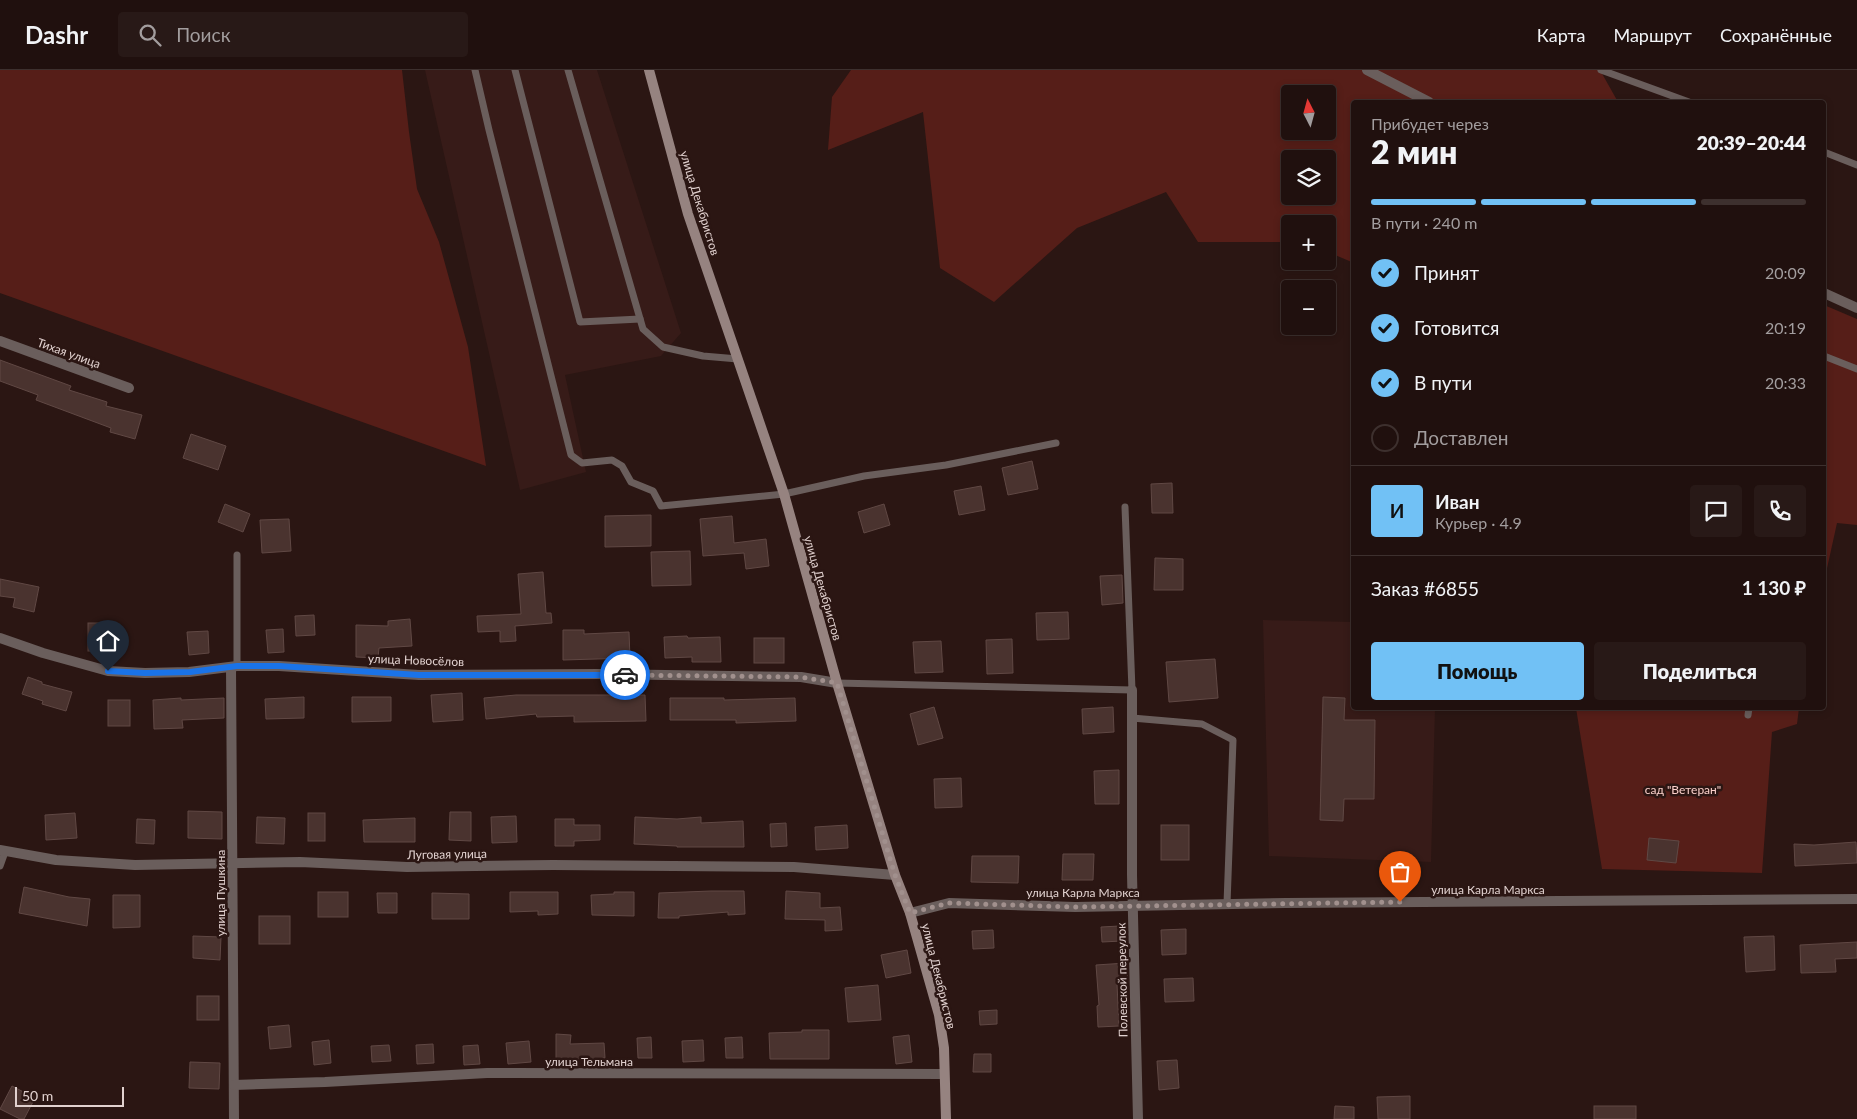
<!DOCTYPE html>
<html lang="ru">
<head>
<meta charset="utf-8">
<style>
	body { margin:0; font-family:Lato,sans-serif; background:#281917; color:#f1f3f6; height:100vh; display:flex; flex-direction:column; font-size:19px; white-space:nowrap }
	* { box-sizing:border-box; margin:0 }
	p { font-size:16px; color:#a29d9e }
	.icon { flex:none; width:28px; height:28px; fill:none; stroke:currentColor; stroke-width:2; stroke-linecap:round; stroke-linejoin:round }
	.map { position:relative; flex:1; overflow:hidden }
	.sheet { position:absolute; left:1351px; top:30px; width:475px; height:610px; display:flex; flex-direction:column; background:#20100e; border-radius:5px; box-shadow:0 2px 8px #0003,0 0 0 1px #3d302e }
	.sheet>* { flex:none }
	.needle { width:32px; rotate:354deg }
	.buttons { position:absolute; left:1281px; top:15px; display:grid; gap:10px }
	.buttons a { display:grid; place-items:center; width:55px; height:55px; border-radius:5px; background:#20100e; box-shadow:0 2px 8px #0003,0 0 0 1px #3d302e; font-size:25px }
	.scale { position:absolute; left:15px; bottom:12px; width:109px; box-sizing:border-box; padding-left:5px; border:2px solid #e1d1cf; border-top:0; font-size:14px; line-height:18px; white-space:nowrap; color:#e1d1cf; -webkit-text-stroke:4px #2b1613; paint-order:stroke }
	.pin { position:absolute; display:grid; place-items:center; width:42px; height:42px; color:#fff; margin:-51px -21px; border-radius:50% 50% 50% 0; rotate:-45deg; box-shadow:0 0 5px #0007 }
	.pin .icon { rotate:45deg }
	.courier { position:absolute; display:grid; place-items:center; width:50px; height:50px; margin:-25px; border:4px solid #1a73e8; border-radius:50%; background:#fff; color:#222; box-shadow:0 1px 6px #0007 }
	.summary em { font-style:normal; font-weight:800 }
	.summary div { display:flex; flex-direction:column-reverse }
	.summary { display:flex; align-items:center; justify-content:space-between; height:85px; padding:0 20px }
	h1 { font-size:32px; font-weight:800; line-height:38px }
	.bar { display:grid; grid-template-columns:repeat(4,1fr); gap:8px 5px; align-content:center; height:60px; padding:0 20px }
	.bar i { height:6px; border-radius:4px; background:#3d302e }
	.bar .current { background:#71c1f5 }
	.bar p { grid-column:span 4 }
	.line { display:flex; align-items:center; gap:12px; padding:0 20px; border-top:1px solid #3d302e }
	.line div { flex:1 }
	.round { display:grid; place-items:center; flex:none; width:52px; height:52px; border-radius:5px; background:#281917 }
	ol { padding:0 20px; list-style:none }
	li { display:flex; align-items:center; gap:15px; height:55px }
	li p { margin-inline-start:auto }
	li .icon { padding:5px; border-radius:50%; background:#71c1f5; color:#111; stroke-width:4 }
	li:last-child { color:#a29d9e }
	li i { width:28px; height:28px; border:2px solid #3d302e; border-radius:50% }
	.action { display:flex; gap:10px; margin-top:auto; padding:10px 20px }
	.action a { flex:1; height:58px; border-radius:5px; background:#71c1f5; color:#111; font-size:20px; font-weight:800; line-height:58px; text-align:center }
	.action a+a { background:#281917; color:#f1f3f6 }
	header { display:flex; align-items:center; gap:30px; box-sizing:border-box; height:70px; padding:0 25px; background:#20100e; border-bottom:1px solid #3d302e }
	header strong { font-size:24px }
	nav { display:flex; gap:28px; margin-inline-start:auto; font-size:18px }
	.search { width:350px; height:45px; background:#281917; display:flex; align-items:center; gap:12px; box-sizing:border-box; padding:0 18px; border-radius:5px; color:#a29d9e; font-size:19px }
	.map>svg:first-child { display:block }
	.built { fill:#371b18 }
	.green { fill:#561e18; fill-rule:evenodd }
	.building { fill:#4a332f; stroke:#604844 }
	.lines { fill:none; stroke-linecap:round; stroke-linejoin:round }
	.lane { stroke:#6a5e5c; stroke-width:7 }
	.street { stroke:#6a5e5c; stroke-width:10 }
	.secondary { stroke:#968380; stroke-width:10 }
	.done { stroke:#a1908d; stroke-width:5; stroke-dasharray:0 9 }
	.route { stroke:#1a73e8; stroke-width:6 }
	.labels { text-anchor:middle; dominant-baseline:central; stroke-width:5; stroke-linejoin:round; paint-order:stroke }
	.street-label { font-size:12px; fill:#e1d1cf; stroke:#2b1613 }
	.park-label { font-size:12px; fill:#fbd0ca; stroke:#2b1613 }
</style>
</head>
<body>
<header>
<strong>Dashr</strong>
<div class="search"><svg class="icon" aria-label="search" viewBox="0 0 24 24"><circle cx="10" cy="10" r="6"/><path d="M15 15l6 6"/></svg>Поиск</div>
<nav><a>Карта</a><a>Маршрут</a><a>Сохранённые</a></nav>
</header>
<div class="map">
<svg width="1857" height="1049" viewBox="0 0 1857 1049">
	<rect width="100%" height="100%" fill="#2b1613"/>
	<g class="built">
		<path d="M425 0H597L681 263 661 286 565 305 586 402 520 420Z"/>
		<path d="M1263 550 1354 552V638H1435L1431 792 1269 786Z"/>
	</g>
	<g class="green">
		<path d="M0 0H402L409 62 417 119 439 172 468 277 486 396 0 223Z"/>
		<path d="M851 0H1600L1618 32H1354V193L1328 182V154H1290V172H1198L1166 122 1077 158 994 232 940 198 923 42 828 80 832 27ZM1290 24H1328V61H1290ZM1290 89H1328V126H1290Z"/>
		<path d="M1824 235 1857 249V455L1837 453 1824 512Z"/>
		<path d="M1576 638H1799L1797 654 1772 662 1762 803 1602 799Z"/>
	</g>
	<g class="building">
		<path d="M0 290 71 316 69 320 107 332 106 336 142 345 135 369 110 362 111 358 36 330 38 325 0 311Z"/>
		<path d="M191 364 226 376 218 400 183 388Z"/>
		<path d="M1032 391 1038 419 1008 425 1002 398Z"/>
		<path d="M1172 413 1173 443H1152L1151 414Z"/>
		<path d="M981 416 985 440 959 445 954 421Z"/>
		<path d="M225 434 250 444 243 462 218 452Z"/>
		<path d="M884 434 890 455 864 463 858 442Z"/>
		<path d="M651 445V476L605 477V446Z"/>
		<path d="M732 446 734 473 766 469 769 496 746 499 744 483 703 486 700 449Z"/>
		<path d="M289 449 291 481 262 483 260 450Z"/>
		<path d="M690 481 691 515 652 516 651 482Z"/>
		<path d="M1155 488 1183 489V520H1154Z"/>
		<path d="M543 502 546 543H551L552 553 515 556 516 571 500 572V561L478 562 477 546 521 544 518 504Z"/>
		<path d="M1122 505 1123 533 1102 535 1100 506Z"/>
		<path d="M0 509 39 517 34 542 13 537 15 528 0 526Z"/>
		<path d="M1068 542 1069 569 1037 570 1036 543Z"/>
		<path d="M314 545 315 565 296 566 295 546Z"/>
		<path d="M410 549 412 576 379 578 378 588 356 587V555L388 556V551Z"/>
		<rect x="88" y="553" width="21" height="28"/>
		<path d="M283 559 284 582 268 583 266 560Z"/>
		<path d="M563 560H584V564L629 562 630 588 563 590Z"/>
		<path d="M208 561 209 583 189 585 187 562Z"/>
		<path d="M687 566 688 568 720 567 721 592H692V587L665 588 664 567Z"/>
		<rect x="754" y="568" width="30" height="25"/>
		<path d="M1012 569 1013 603 987 604 986 570Z"/>
		<path d="M941 571 943 602 915 603 913 572Z"/>
		<path d="M1215 589 1218 628 1169 632 1166 592Z"/>
		<path d="M28 607 42 612V614L72 622 66 641 42 634 43 631 22 624Z"/>
		<path d="M462 623 463 650 433 652 431 625Z"/>
		<path d="M516 625H645L646 651 574 652V646L537 647 536 644 486 649 484 628Z"/>
		<path d="M304 627V648L266 649 265 629Z"/>
		<path d="M352 627H391V651L352 652Z"/>
		<path d="M1323 627 1345 628 1344 650H1375L1374 729H1344L1343 751 1320 750Z"/>
		<path d="M181 628V630L224 628V648L182 650 183 658 154 659 153 630Z"/>
		<path d="M670 628H724V630L795 628 796 651 736 653V650H670Z"/>
		<rect x="108" y="630" width="22" height="26"/>
		<path d="M934 637 943 668 918 675 910 644Z"/>
		<path d="M1113 637 1114 662 1083 664 1082 639Z"/>
		<path d="M1119 700V734H1095L1094 701Z"/>
		<path d="M961 708 962 737 935 738 934 709Z"/>
		<path d="M188 741 222 742V769L188 768Z"/>
		<path d="M450 742H471V771L449 770Z"/>
		<path d="M75 743 77 768 46 770 45 745Z"/>
		<rect x="308" y="743" width="17" height="28"/>
		<path d="M516 746 517 772 492 773 491 747Z"/>
		<path d="M257 747 285 748 284 774 256 773Z"/>
		<path d="M635 747 677 749 701 747V753L743 751 744 777H677V776L634 774Z"/>
		<path d="M415 748V772H364L363 750Z"/>
		<path d="M137 749 155 750 154 774 136 773Z"/>
		<path d="M555 749H574V755H600V770L574 771V776H555Z"/>
		<path d="M786 753 787 776 771 777 770 754Z"/>
		<path d="M847 755 848 778 816 780 815 757Z"/>
		<rect x="1161" y="755" width="28" height="35"/>
		<path d="M1649 768 1679 771 1676 793 1647 790Z"/>
		<path d="M1856 772 1857 793 1795 796 1794 774 1814 775Z"/>
		<path d="M1063 784H1094L1093 810H1062Z"/>
		<path d="M972 786H1019L1018 813 971 812Z"/>
		<path d="M24 817 69 827 90 829 87 856 19 843Z"/>
		<path d="M711 821H744L745 844 728 845V842L679 846V848H658L659 823Z"/>
		<path d="M786 821 820 823V838L840 837 842 860 825 861V850L785 849Z"/>
		<rect x="318" y="822" width="30" height="25"/>
		<path d="M510 822H558V844L538 845V841L510 842Z"/>
		<path d="M614 822H634V846L592 845 591 825 614 824Z"/>
		<path d="M377 823H397V843H378Z"/>
		<path d="M432 823 469 824V849H432Z"/>
		<path d="M113 825H140V857L113 858Z"/>
		<rect x="259" y="846" width="31" height="28"/>
		<path d="M1120 856 1122 871 1102 872 1101 857Z"/>
		<path d="M1186 859V884L1162 885 1161 860Z"/>
		<path d="M993 860 994 878 973 879 972 861Z"/>
		<path d="M193 866 221 867 220 890 193 888Z"/>
		<path d="M1774 866 1775 900 1746 902 1744 867Z"/>
		<path d="M1857 872V888L1835 889 1836 902 1801 903 1800 875Z"/>
		<path d="M907 880 911 903 886 908 881 885Z"/>
		<path d="M1126 893 1128 913 1117 914 1119 956 1098 957 1097 936 1099 935 1096 895Z"/>
		<path d="M1193 908 1194 931 1165 932 1164 909Z"/>
		<path d="M878 915 881 950 848 952 845 918Z"/>
		<rect x="197" y="926" width="22" height="24"/>
		<path d="M997 940V954L980 955 979 941Z"/>
		<path d="M289 955 291 977 270 979 268 957Z"/>
		<path d="M802 960H829V989H770L769 963 802 962Z"/>
		<path d="M556 964 571 965 570 974 604 973 605 988 556 990Z"/>
		<path d="M909 965 912 992 896 994 893 967Z"/>
		<path d="M651 967 652 988H638L637 968Z"/>
		<path d="M742 967 743 988H726L725 968Z"/>
		<path d="M329 970 331 993 314 995 312 972Z"/>
		<path d="M703 970 704 991 683 992 682 971Z"/>
		<path d="M529 971 531 992 508 994 506 973Z"/>
		<path d="M433 974 434 993 417 994 416 975Z"/>
		<path d="M389 975 391 991 372 992 371 976Z"/>
		<path d="M478 975 480 994 464 995 463 976Z"/>
		<path d="M974 984H991V1002H973Z"/>
		<path d="M1177 990 1179 1018 1159 1020 1157 991Z"/>
		<path d="M190 992 220 993 219 1019 189 1018Z"/>
		<path d="M12 1016 35 1028 24 1049H20L0 1039Z"/>
		<path d="M1410 1026V1049H1378L1377 1027Z"/>
		<path d="M1335 1036 1354 1037V1049H1334Z"/>
		<rect x="1594" y="1036" width="42" height="13"/>
	</g>
	<g class="lines">
		<g class="lane">
			<path d="M475 0 489 60 571 385 582 393 612 390 622 396 631 412 653 421 661 436 784 424 864 406 946 395 1056 373"/>
			<path d="M515 0 580 252 640 249"/>
			<path d="M568 0 643 259 663 277 703 286 738 289"/>
			<path d="M1601 0 1689 32"/>
			<path d="M1824 82 1857 95"/>
			<path d="M1824 286 1857 299"/>
			<path d="M237 596V485"/>
			<path d="M837 613 1132 620 1125 437"/>
			<path d="M1748 645 1749 638"/>
			<path d="M1132 648 1202 654 1233 670 1227 834"/>
			<path d="M0 796 5 782"/>
		</g>
		<g class="street">
			<path d="M1367 0 1429 32"/>
			<path d="M1824 223 1857 238"/>
			<path d="M0 271 129 318"/>
			<path d="M0 568 43 583 108 601 145 603 189 602 237 596H279L419 605 600 604 801 607 837 613"/>
			<path d="M231 597 234 1049"/>
			<path d="M1132 620V805L1138 1049"/>
			<path d="M0 780 56 790 135 795 300 792 407 797 553 795 794 797 895 805"/>
			<path d="M910 843 949 833 1075 837 1286 833 1857 829"/>
			<path d="M234 1015 325 1012 487 1003 944 1004"/>
		</g>
		<path class="secondary" d="M649 0 688 144 784 424 837 613 895 805 910 843 939 945 944 978 946 1049"/>
	</g>
	<g class="lines">
		<path class="done" d="M625 605 801 607 837 613 895 805 910 843 949 833 1075 837 1400 832"/>
		<path class="route" d="M108 601 145 603 190 602 237 596H279L419 605H625"/>
	</g>
	<g class="labels">
		<g class="street-label">
			<text transform="translate(700 133) rotate(73)">улица Декабристов</text>
			<text transform="translate(69 283) rotate(20)">Тихая улица</text>
			<text transform="translate(823 518) rotate(74)">улица Декабристов</text>
			<text transform="translate(416 590) rotate(2)">улица Новосёлов</text>
			<text transform="translate(447 784) rotate(-1)">Луговая улица</text>
			<text x="1488" y="819">улица Карла Маркса</text>
			<text x="1083" y="822">улица Карла Маркса</text>
			<text transform="translate(220 823) rotate(-90)">улица Пушкина</text>
			<text transform="translate(939 906) rotate(76)">улица Декабристов</text>
			<text transform="translate(1122 910) rotate(-91)">Полевской переулок</text>
			<text x="589" y="991">улица Тельмана</text>
		</g>
		<g class="park-label">
			<text x="1683" y="719">сад "Ветеран"</text>
		</g>
	</g>
</svg>
<div class="buttons">
<a><svg class="needle" viewBox="-14 -14 28 28"><path d="M0-13l5 13h-10z" fill="#e53935"/><path d="M0 13l5-13h-10z" fill="#a29d9e"/></svg></a>
<a><svg class="icon" aria-label="layers" viewBox="0 0 24 24"><path d="M12 4l9 5-9 5-9-5zM3 14l9 5 9-5"/></svg></a>
<a>+</a>
<a>−</a>
</div>
<div class="scale">50 m</div>
<div class="pin" style="left:1400px;top:832px;background:#ea580c"><svg class="icon" aria-label="bag" viewBox="0 0 24 24"><path d="M5 8h14l-1 12H6zM9 8a3 3 0 0 1 6 0"/></svg></div>
<div class="pin" style="left:108px;top:601px;background:#1f2937"><svg class="icon" aria-label="home" viewBox="0 0 24 24"><path d="M3 11l9-7 9 7M6 9v11h12V9"/></svg></div>
<div class="courier" style="left:625px;top:605px"><svg class="icon" aria-label="car" viewBox="0 0 24 24"><path d="M5 17H2v-5l4-1 3-4h7l3 4 3 1v5h-3M9 17h6M6 11h13"/><circle cx="7" cy="17" r="2"/><circle cx="17" cy="17" r="2"/></svg></div>
<section class="sheet">
<div class="summary"><div><h1>2 мин</h1><p>Прибудет через</p></div><em>20:39–20:44</em></div>
<div class="bar"><i class="current"></i><i class="current"></i><i class="current"></i><i></i><p>В пути · 240 m</p></div>
<ol>
<li><svg class="icon" aria-label="check" viewBox="0 0 24 24"><path d="M5 12l5 5 9-10"/></svg>Принят<p>20:09</p></li>
<li><svg class="icon" aria-label="check" viewBox="0 0 24 24"><path d="M5 12l5 5 9-10"/></svg>Готовится<p>20:19</p></li>
<li><svg class="icon" aria-label="check" viewBox="0 0 24 24"><path d="M5 12l5 5 9-10"/></svg>В пути<p>20:33</p></li>
<li><i></i>Доставлен</li>
</ol>
<div class="line" style="height:90px"><b class="round" style="background:#71c1f5;color:#111">И</b><div><b>Иван</b><p>Курьер · 4.9</p></div><a class="round"><svg class="icon" aria-label="chat" viewBox="0 0 24 24"><path d="M4 5h16v11H9l-5 4z"/></svg></a><a class="round"><svg class="icon" aria-label="phone" viewBox="0 0 24 24"><path d="M5 4h4l2 5-3 2q2 4 5 5l2-3 5 2v4C11 20 4 13 5 4z"/></svg></a></div>
<div class="line" style="height:65px"><div>Заказ #6855</div><b>1 130 ₽</b></div>
<div class="action"><a>Помощь</a><a>Поделиться</a></div>
</section>
</div>
</body>
</html>
